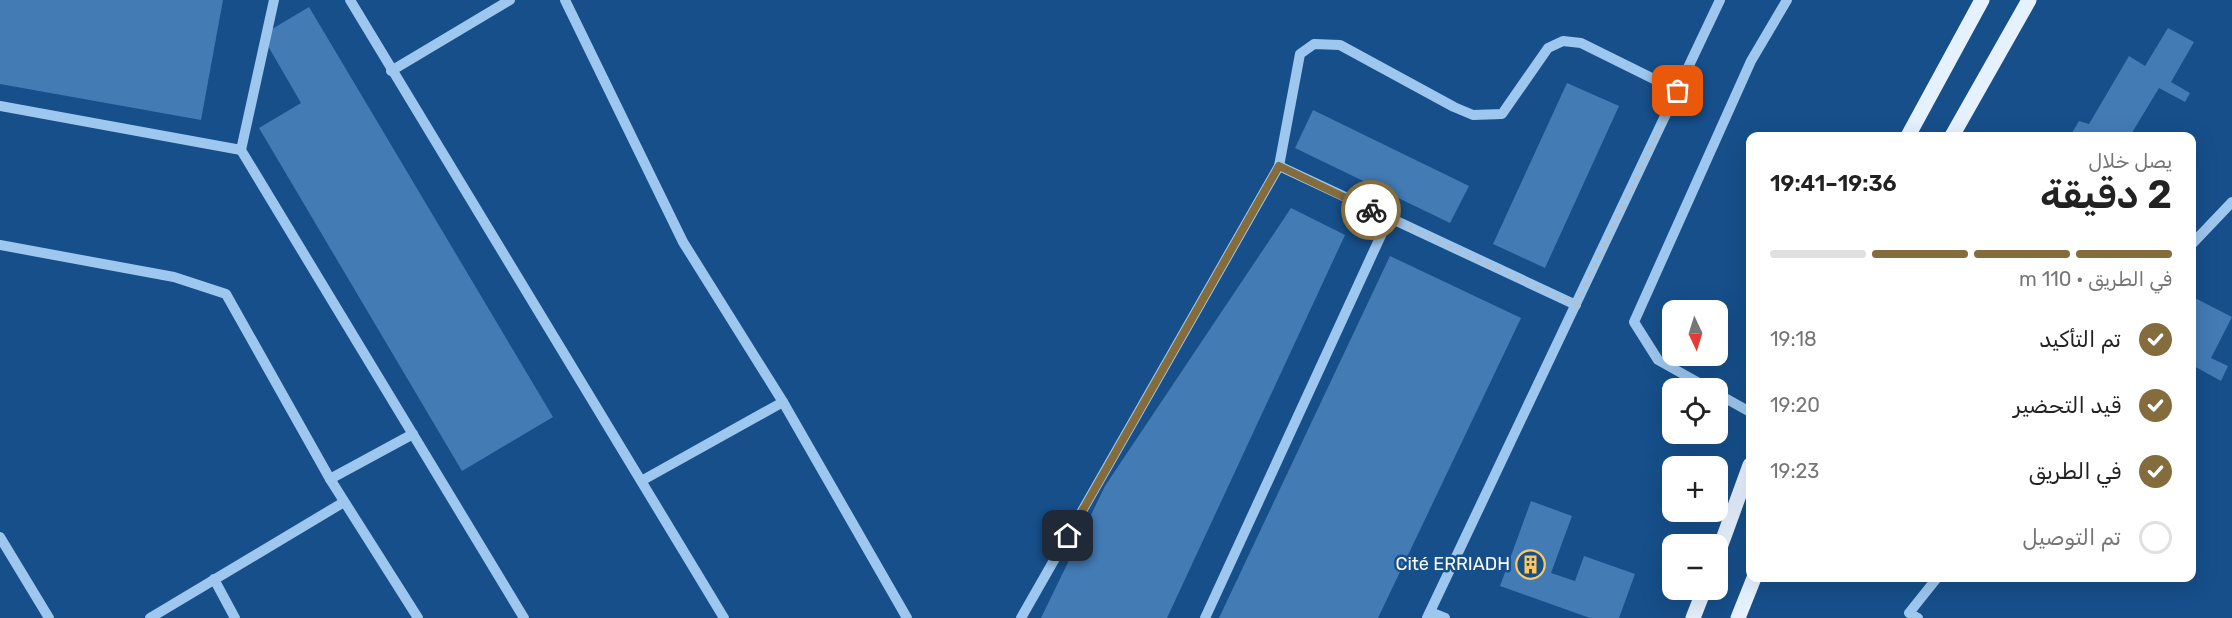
<!DOCTYPE html>
<html lang="ar">
<head>
<meta charset="utf-8">
<style>
	body { margin:0; font-family:Rubik,"Noto Naskh Arabic",sans-serif; background:#f6f6f6; color:#222; direction:rtl; height:100vh; display:flex; flex-direction:column; font-size:22px; white-space:nowrap }
	* { box-sizing:border-box; margin:0 }
	p { font-size:20px; color:#767676 }
	.icon { flex:none; width:33px; height:33px; fill:none; stroke:currentColor; stroke-width:2; stroke-linecap:round; stroke-linejoin:round }
	.map { position:relative; flex:1; overflow:hidden; direction:ltr }
	.details { position:absolute; left:1746px; top:132px; width:450px; height:450px; display:flex; flex-direction:column; background:#fff; border-radius:12px; box-shadow:0 6px 24px #0002; direction:rtl }
	.details>* { flex:none }
	.needle { width:39px; rotate:176deg }
	.fabs { position:absolute; left:1662px; top:300px; display:grid; gap:12px }
	.fabs a { display:grid; place-items:center; width:66px; height:66px; border-radius:12px; background:#fff; box-shadow:0 6px 24px #0002; font-size:30px }
	.pin { position:absolute; display:grid; place-items:center; width:51px; height:51px; color:#fff; margin:-26px; border-radius:12px; box-shadow:0 3px 9px #0006 }
	.courier { position:absolute; display:grid; place-items:center; width:60px; height:60px; margin:-30px; border:4px solid #856c3c; border-radius:50%; background:#fff; color:#222; box-shadow:0 2px 8px #0007 }
	.headline em { font-style:normal; font-weight:600 }
	.headline div { display:flex; flex-direction:column-reverse }
	.headline { display:flex; align-items:center; justify-content:space-between; height:102px; padding:0 24px }
	h1 { font-size:39px; font-weight:600; line-height:45px }
	.bar { display:grid; grid-template-columns:repeat(4,1fr); gap:9px 6px; align-content:center; height:72px; padding:0 24px }
	.bar i { height:8px; border-radius:4px; background:#e0e0e0 }
	.bar .on { background:#856c3c }
	.bar p { grid-column:span 4 }
	ol { padding:0 24px; list-style:none }
	li { display:flex; align-items:center; gap:18px; height:66px }
	li p { margin-inline-start:auto }
	li .icon { padding:6px; border-radius:50%; background:#856c3c; color:#fff; stroke-width:4 }
	li:last-child { color:#767676 }
	li i { width:33px; height:33px; border:3px solid #e0e0e0; border-radius:50% }
	.map>svg:first-child { display:block }
	.building { fill:#437bb5 }
	.lines { fill:none; stroke-linecap:round; stroke-linejoin:round }
	.minor { stroke:#9ec7ef; stroke-width:10 }
	.major { stroke:#e6f1ff; stroke-width:15 }
	.done { stroke:#adc1d6; stroke-width:6; stroke-dasharray:0 10.8 }
	.route { stroke:#856c3c; stroke-width:8 }
	.labels { text-anchor:middle; dominant-baseline:central; stroke-width:5; stroke-linejoin:round; paint-order:stroke }
	.poi-label { font-size:18px; fill:#fff; stroke:#164f8a; text-anchor:end }
</style>
</head>
<body>
<div class="map">
<svg width="2232" height="618" viewBox="0 0 2232 618">
	<rect width="100%" height="100%" fill="#164f8a"/>
	<g class="building">
		<path d="M0 0H223L201 120 0 84Z"/>
		<path d="M309 7 553 417 462 471 259 128 301 103 268 46 272 29Z"/>
		<path d="M2168 28 2194 42 2171 82 2190 93 2185 102 2159 88 2130 136H2070L2079 121 2089 124 2129 56 2145 66Z"/>
		<path d="M1567 83 1619 106 1545 268 1493 244Z"/>
		<path d="M1313 110 1469 186 1450 223 1295 148Z"/>
		<path d="M1291 208 1345 235 1167 618H1041L1105 486Z"/>
		<path d="M1390 256 1521 318 1378 618H1219Z"/>
		<path d="M2193 297 2232 317 2211 358 2228 366 2221 381 2192 365Z"/>
		<path d="M1531 501 1572 516 1551 573 1575 581 1584 556 1635 574 1619 618H1590L1500 586Z"/>
	</g>
	<g class="lines">
		<g class="minor">
			<path d="M274 0 241 150 524 618"/>
			<path d="M350 0 724 618"/>
			<path d="M565 0 683 242 783 402"/>
			<path d="M391 71 510 0"/>
			<path d="M0 106 241 150"/>
			<path d="M1279 166 1576 305"/>
			<path d="M2192 244 2232 202"/>
			<path d="M0 245 174 277 226 294 330 479 418 618"/>
			<path d="M1708 388 1658 360 1634 322 1751 61 1787 0"/>
			<path d="M1718 394 1750 412"/>
			<path d="M330 479 413 434"/>
			<path d="M643 480 783 402 907 618"/>
			<path d="M0 537 49 618"/>
			<path d="M214 579 235 618"/>
			<path d="M1430 612 1445 618"/>
			<path d="M150 618 344 502"/>
			<path d="M1021 618 1279 166 1300 54 1314 44 1340 45 1454 107 1473 115 1502 114 1548 48 1563 41 1581 43 1678 91"/>
			<path d="M1205 618 1389 218"/>
			<path d="M1427 618 1720 0"/>
			<path d="M1918 618 1909 613 1937 578"/>
		</g>
		<g class="major">
			<path d="M1908 136 1982 0"/>
			<path d="M1952 136 2029 0"/>
			<path d="M1718 553 1750 465"/>
			<path d="M1693 618 1704 590"/>
			<path d="M1738 618 1754 578"/>
		</g>
	</g>
	<g class="lines">
		<path class="done" d="M1371 210 1576 305 1678 91"/>
		<path class="route" d="M1068 536 1279 166 1371 210"/>
	</g>
	<defs>
		<symbol id="building-ring" viewBox="-11 -11 22 22"><circle r="9.5" fill="#164f8a" stroke="#ffc75c" stroke-width="1.5"/><path d="M-4-6H4V6H1V3H-1V6H-4ZM-2.5-4.3h1.7v1.8h-1.7ZM.8-4.3h1.7v1.8H.8ZM-2.5-1h1.7V.8h-1.7ZM.8-1h1.7V.8H.8Z" fill="#ffc75c"/></symbol>
	</defs>
	<g fill-rule="evenodd">
		<use href="#building-ring" x="1514" y="548" width="33" height="33"/>
	</g>
	<g class="labels">
		<g class="poi-label">
			<text x="1510" y="564">Cité ERRIADH</text>
		</g>
	</g>
</svg>
<div class="fabs">
<a><svg class="needle" viewBox="-14 -14 28 28"><path d="M0-13l5 13h-10z" fill="#e53935"/><path d="M0 13l5-13h-10z" fill="#767676"/></svg></a>
<a><svg class="icon" aria-label="locate" viewBox="0 0 24 24"><circle cx="12" cy="12" r="6"/><path d="M12 2v4M12 18v4M2 12h4M18 12h4"/></svg></a>
<a>+</a>
<a>−</a>
</div>
<div class="pin" style="left:1678px;top:91px;background:#ea580c"><svg class="icon" aria-label="bag" viewBox="0 0 24 24"><path d="M5 8h14l-1 12H6zM9 8a3 3 0 0 1 6 0"/></svg></div>
<div class="pin" style="left:1068px;top:536px;background:#1f2937"><svg class="icon" aria-label="home" viewBox="0 0 24 24"><path d="M3 11l9-7 9 7M6 9v11h12V9"/></svg></div>
<div class="courier" style="left:1371px;top:210px"><svg class="icon" aria-label="bike" viewBox="0 0 24 24"><circle cx="6" cy="16" r="4"/><circle cx="18" cy="16" r="4"/><path d="M6 16l4-8h5l3 8M10 8l3 8H6M13 5h3"/></svg></div>
<section class="details">
<div class="headline"><div><h1>2 دقيقة</h1><p>يصل خلال</p></div><em>19:36–19:41</em></div>
<div class="bar"><i class="on"></i><i class="on"></i><i class="on"></i><i></i><p>في الطريق · 110 m</p></div>
<ol>
<li><svg class="icon" aria-label="check" viewBox="0 0 24 24"><path d="M5 12l5 5 9-10"/></svg>تم التأكيد<p>19:18</p></li>
<li><svg class="icon" aria-label="check" viewBox="0 0 24 24"><path d="M5 12l5 5 9-10"/></svg>قيد التحضير<p>19:20</p></li>
<li><svg class="icon" aria-label="check" viewBox="0 0 24 24"><path d="M5 12l5 5 9-10"/></svg>في الطريق<p>19:23</p></li>
<li><i></i>تم التوصيل</li>
</ol>
</section>
</div>
</body>
</html>
